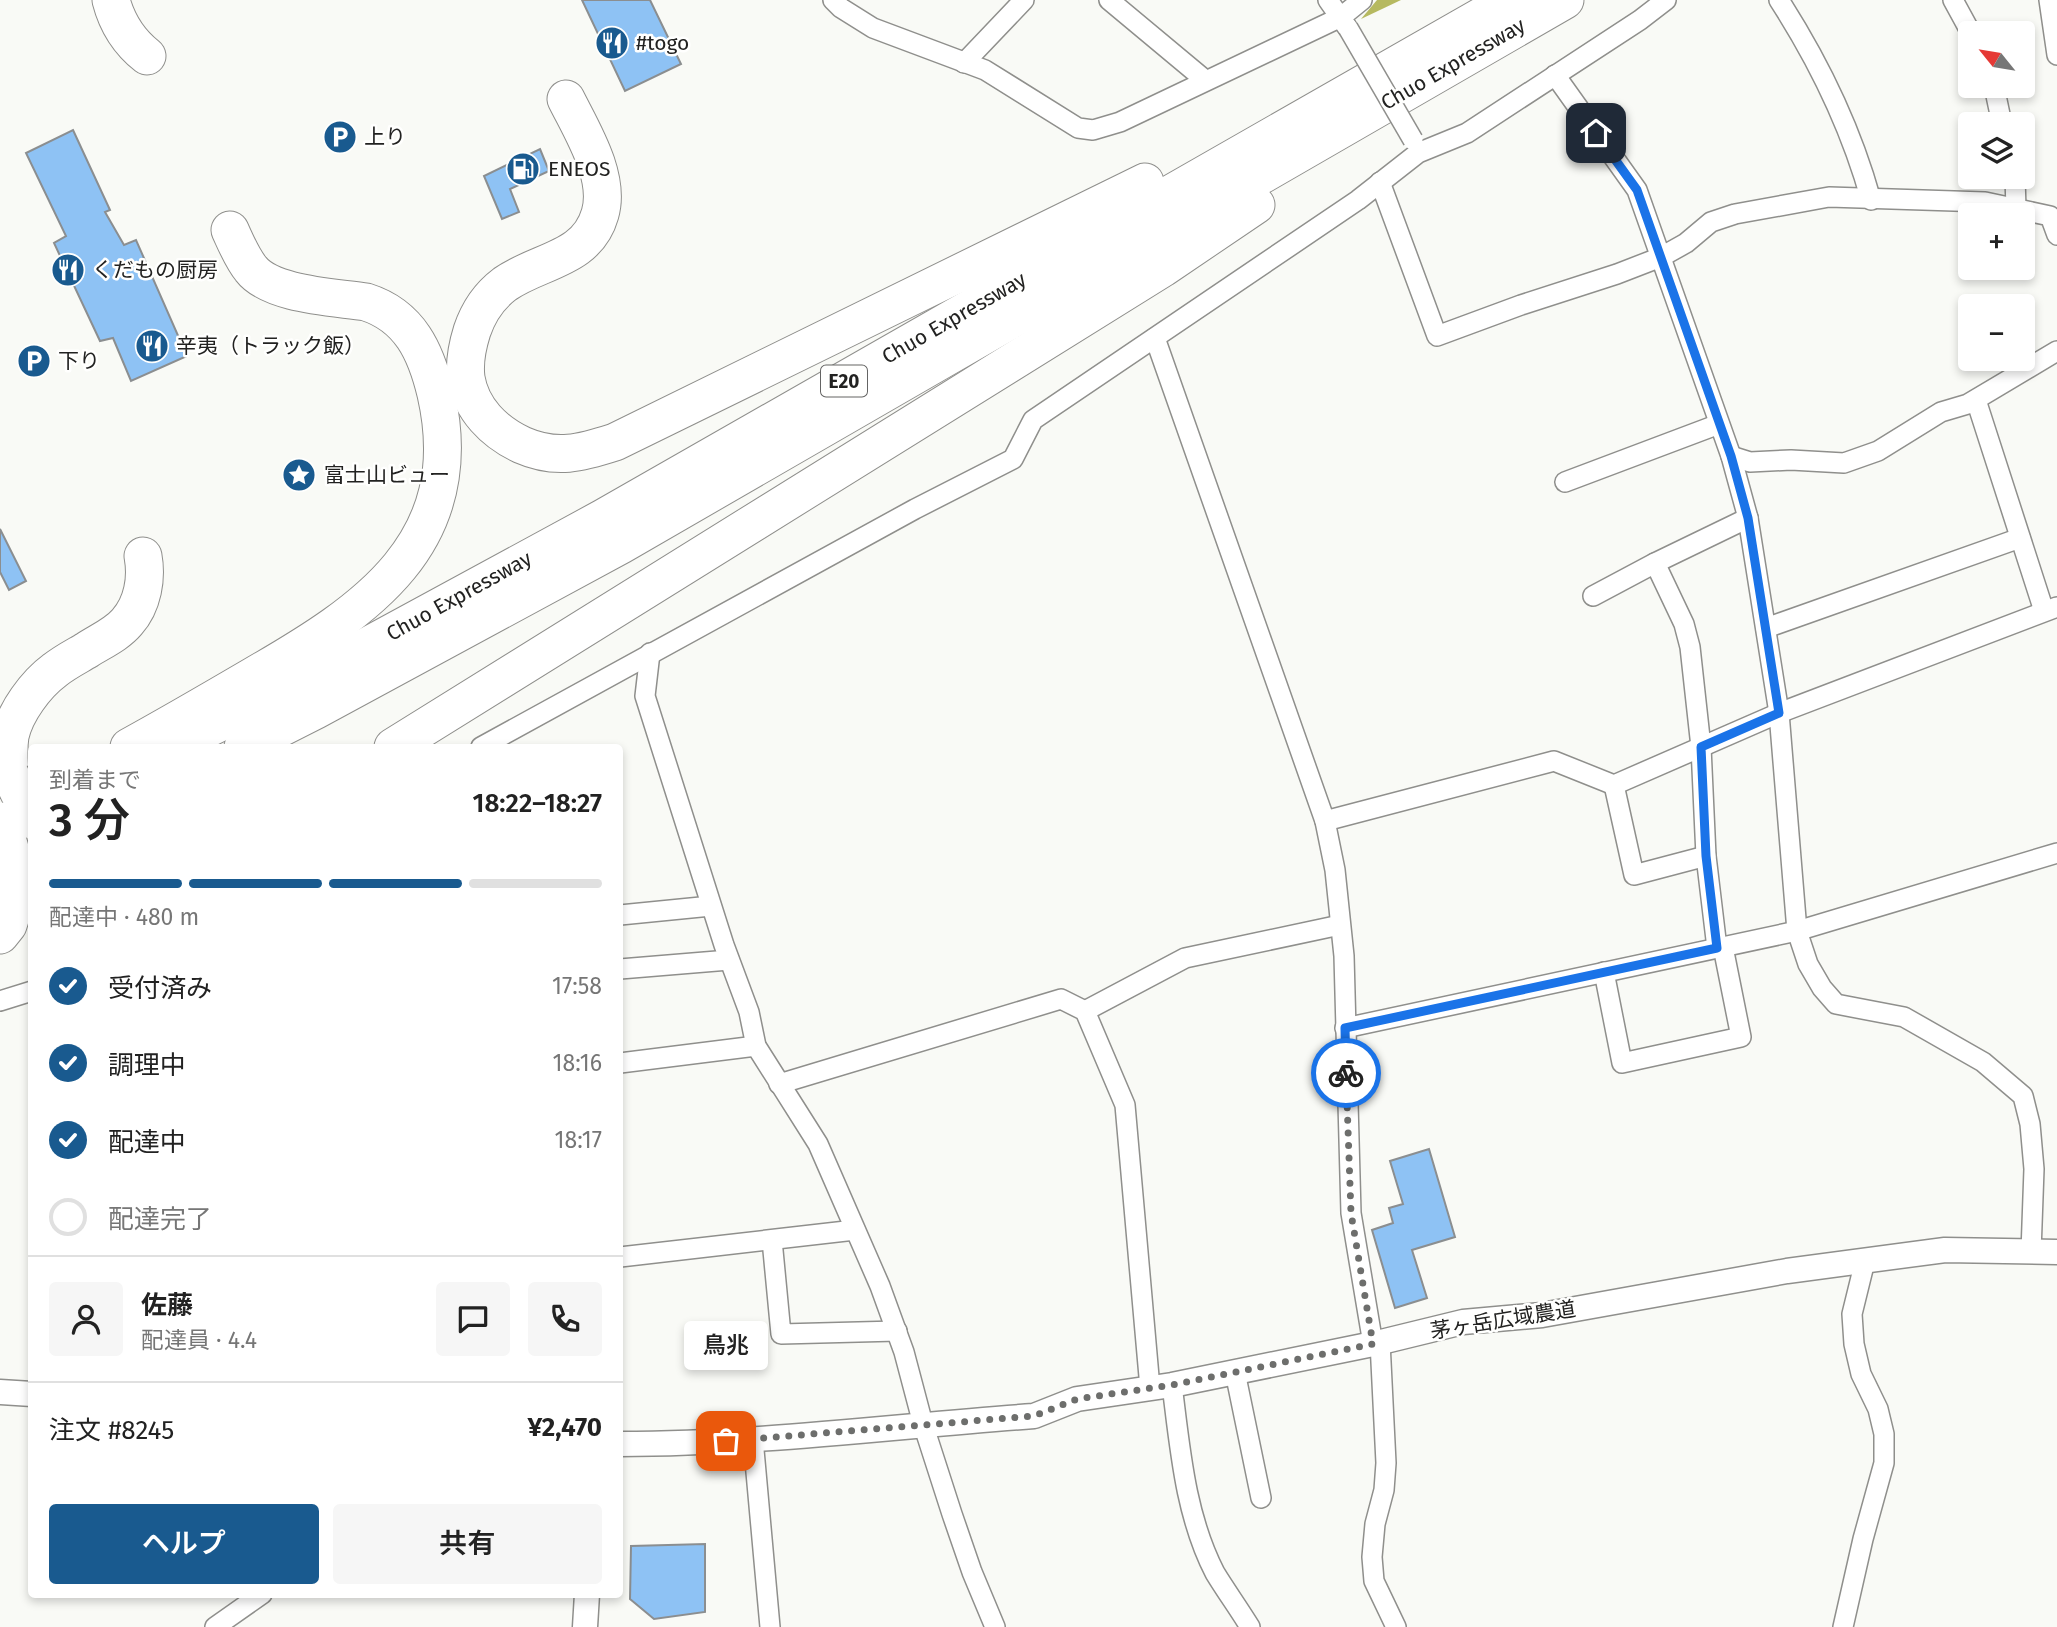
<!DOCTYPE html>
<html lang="ja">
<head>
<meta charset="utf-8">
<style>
	body { margin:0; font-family:"Fira Sans","Noto Sans JP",sans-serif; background:#f6f6f6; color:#222; height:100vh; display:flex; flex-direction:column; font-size:26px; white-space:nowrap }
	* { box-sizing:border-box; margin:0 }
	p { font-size:23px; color:#767676 }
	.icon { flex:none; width:38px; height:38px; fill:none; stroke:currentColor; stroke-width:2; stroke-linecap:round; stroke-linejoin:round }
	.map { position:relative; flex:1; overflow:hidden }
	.side { position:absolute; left:28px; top:744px; width:595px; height:854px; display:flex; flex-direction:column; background:#fff; border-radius:7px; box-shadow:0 4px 10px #0003 }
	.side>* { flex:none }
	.needle { width:46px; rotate:300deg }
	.buttons { position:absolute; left:1958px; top:21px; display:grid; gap:14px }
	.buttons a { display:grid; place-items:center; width:77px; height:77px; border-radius:7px; background:#fff; box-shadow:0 4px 10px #0003; font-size:35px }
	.pin { position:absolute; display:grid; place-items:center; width:60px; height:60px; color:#fff; margin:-30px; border-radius:14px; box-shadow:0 4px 10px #0006 }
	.courier { position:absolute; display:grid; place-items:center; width:70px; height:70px; margin:-35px; border:5px solid #1a73e8; border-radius:50%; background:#fff; color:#222; box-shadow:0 2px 9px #0007 }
	.bubble { position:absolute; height:49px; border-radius:7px; background:#fff; box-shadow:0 4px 10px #0003; font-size:23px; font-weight:600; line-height:49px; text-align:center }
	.summary em { font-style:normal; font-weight:600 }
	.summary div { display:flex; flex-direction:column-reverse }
	.summary { display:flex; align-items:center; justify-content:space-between; height:119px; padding:0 21px }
	h1 { font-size:46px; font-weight:600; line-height:52px }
	.bar { display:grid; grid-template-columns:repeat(4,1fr); gap:10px 7px; align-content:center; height:84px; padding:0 21px }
	.bar i { height:9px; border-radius:5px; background:#e0e0e0 }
	.bar .on { background:#195a8f }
	.bar p { grid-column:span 4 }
	.line { display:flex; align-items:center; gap:18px; padding:0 21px; border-top:2px solid #e0e0e0 }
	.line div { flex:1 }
	.round { display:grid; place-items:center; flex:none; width:74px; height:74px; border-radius:7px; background:#f6f6f6 }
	ol { padding:0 21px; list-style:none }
	li { display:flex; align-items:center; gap:21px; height:77px }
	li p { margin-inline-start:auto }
	li .icon { padding:7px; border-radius:50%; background:#195a8f; color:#fff; stroke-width:4 }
	li:last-child { color:#767676 }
	li i { width:38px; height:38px; border:4px solid #e0e0e0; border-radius:50% }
	.button { display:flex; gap:14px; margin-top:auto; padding:14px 21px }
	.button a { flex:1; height:80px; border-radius:7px; background:#195a8f; color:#fff; font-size:28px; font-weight:600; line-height:80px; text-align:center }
	.button a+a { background:#f6f6f6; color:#222 }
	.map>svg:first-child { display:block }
	.forest { fill:#b6b960 }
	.building { fill:#8ec2f4; stroke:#8b8e90; stroke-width:2 }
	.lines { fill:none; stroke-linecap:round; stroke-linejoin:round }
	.minor-casing { stroke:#8f8f8c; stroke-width:22 }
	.tertiary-casing { stroke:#8f8f8c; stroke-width:27 }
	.motorway-casing { stroke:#8f8f8c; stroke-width:39 }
	.minor { stroke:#fff; stroke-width:19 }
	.tertiary { stroke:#fff; stroke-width:24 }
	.motorway { stroke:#fff; stroke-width:37 }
	.minor-bridge-casing { stroke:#8f8f8c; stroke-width:22; stroke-linecap:butt }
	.motorway-bridge-casing { stroke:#8f8f8c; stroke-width:39; stroke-linecap:butt }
	.minor-bridge { stroke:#fff; stroke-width:19 }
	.motorway-bridge { stroke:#fff; stroke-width:37 }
	.done { stroke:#6d6e6c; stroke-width:7; stroke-dasharray:0 12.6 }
	.route { stroke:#1a73e8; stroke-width:9 }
	.labels { text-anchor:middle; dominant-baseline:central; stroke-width:5; stroke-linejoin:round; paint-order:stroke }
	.shield { fill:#fffffe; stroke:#646463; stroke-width:2 }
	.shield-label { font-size:19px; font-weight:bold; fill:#222221 }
	.poi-label { font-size:21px; fill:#222221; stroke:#fffffe; text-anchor:start }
	.street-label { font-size:21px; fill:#222221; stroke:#fffffe }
</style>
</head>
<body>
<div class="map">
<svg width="2057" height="1627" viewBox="0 0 2057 1627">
	<rect width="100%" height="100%" fill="#f9faf6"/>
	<path class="forest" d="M1377 0H1401L1361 19Z"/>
	<g class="building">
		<path d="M582 0H650L681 64 625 91Z"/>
		<path d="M73 130 110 210 105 212 124 245 136 240 187 356 131 381 113 338 100 341 54 243 66 236 26 153Z"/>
		<path d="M540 149 549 171 510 189 519 212 502 219 484 176Z"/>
		<path d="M0 529 26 581 9 590 0 572Z"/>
		<path d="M1429 1149 1455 1237 1412 1250 1427 1298 1395 1308 1372 1230 1393 1223 1389 1208 1403 1204 1390 1161Z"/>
		<path d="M705 1544V1612L654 1619 630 1599 631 1546Z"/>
	</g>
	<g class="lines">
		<defs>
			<g id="minor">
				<path d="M833 0 841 8 873 28 985 70 1078 128 1093 130 1120 122 1341 17 1362 0"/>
				<path d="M1109 0 1205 80"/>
				<path d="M1328 0 1347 27"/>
				<path d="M1779 0C1819 62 1851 128 1871 200"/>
				<path d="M1953 0 1971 33"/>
				<path d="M2049 0 2057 55"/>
				<path d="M964 63 1024 0"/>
				<path d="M1555 75 1637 190 1731 456 1748 518 1779 713 1797 931 1808 964 1822 988 1836 1004 1904 1017 1983 1062 2023 1096 2030 1124 2034 1169 2031 1252"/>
				<path d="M1994 86 2002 124"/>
				<path d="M2015 177 2016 209"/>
				<path d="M1380 182 1437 336 1521 305 1617 274 1661 257 1686 243 1711 222 1735 214 1829 197 1985 202 2050 216 2057 235"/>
				<path d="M1155 338 1325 821 1335 870 1344 956 1351 1213 1373 1344"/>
				<path d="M1976 400 2044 611"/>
				<path d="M1731 456 1750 462 1791 460 1844 463 1878 451 1941 412 1968 404 2057 351"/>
				<path d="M1565 482 1719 424"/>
				<path d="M1655 563 1684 624 1690 647 1701 747 1706 856 1717 948"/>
				<path d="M1593 596 1655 563 1748 518"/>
				<path d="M1766 628 2020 538"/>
				<path d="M650 653 645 696 724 945 749 1012 756 1046 818 1144 880 1286 904 1352 923 1424 952 1514 972 1572 995 1627"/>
				<path d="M481 747 915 509 1013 459 1033 420 1358 200 1418 153 1467 133 1640 20 1666 0"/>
				<path d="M1614 785 1634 875 1706 856"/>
				<path d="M1325 821 1554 761 1614 785 1779 713 2057 607"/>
				<path d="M620 915 711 906"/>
				<path d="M620 969 729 960"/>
				<path d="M1604 972 1622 1063 1741 1037 1723 947"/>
				<path d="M0 1001 32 991"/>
				<path d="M1085 1011 1185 958 1340 925"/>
				<path d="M1345 1028 1797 931 2057 853"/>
				<path d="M620 1063 756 1046"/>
				<path d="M779 1084 1061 999 1085 1011 1125 1105 1150 1388"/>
				<path d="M772 1240 781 1334 897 1331"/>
				<path d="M620 1257 855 1230"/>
				<path d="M1380 1342 1386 1463 1384 1490 1375 1524 1372 1557 1374 1581 1396 1627"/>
				<path d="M1235 1372 1261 1498"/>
				<path d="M1172 1385C1180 1448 1185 1515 1215 1573 1226 1591 1239 1609 1250 1627"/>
				<path d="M753 1439 770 1627"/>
				<path d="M215 1627 262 1594"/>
				<path d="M1843 1627 1863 1539 1884 1463V1434L1878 1409 1861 1374 1854 1344 1852 1314 1865 1261"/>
			</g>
			<g id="tertiary">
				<path d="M0 1392 32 1394"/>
				<path d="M620 1444C758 1444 896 1426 1034 1416L1077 1399 1172 1385 1373 1344 1463 1322 1542 1315 1787 1271 1945 1250 2057 1252"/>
				<path d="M585 1627 587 1594"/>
			</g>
			<g id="motorway">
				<path d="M111 0C117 23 128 41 147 56"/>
				<path d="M566 99C582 131 611 177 600 214 587 260 539 260 505 284 489 296 478 313 472 331 467 347 464 362 466 378 471 409 494 432 522 445 556 460 581 453 615 442L1145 182"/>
				<path d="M129 747C171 724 212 700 253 676 366 611 470 543 436 394 426 352 410 316 366 302 335 297 271 295 251 269 242 258 236 243 230 230"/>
				<path d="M171 747 301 682 603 518 1510 0"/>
				<path d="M243 747 316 710 621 545 1565 0"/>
				<path d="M393 747 1163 268 1256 205"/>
				<path d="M10 774C9 761 8 749 10 736 15 712 36 684 55 670 65 662 77 656 87 650 101 641 117 634 127 622 143 604 147 578 143 556"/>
				<path d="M0 935 8 925 17 897"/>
			</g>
		</defs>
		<use href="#minor" class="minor-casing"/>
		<use href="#tertiary" class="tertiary-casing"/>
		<use href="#motorway" class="motorway-casing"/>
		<use href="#minor" class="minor"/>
		<use href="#tertiary" class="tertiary"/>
		<use href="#motorway" class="motorway"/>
		<defs>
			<path id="minor-bridge" d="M1348 28 1413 140"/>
			<g id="motorway-bridge">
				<path d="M10 774 32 820"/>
				<path d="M0 821C12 846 15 870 17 897"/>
			</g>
		</defs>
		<use href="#minor-bridge" class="minor-bridge-casing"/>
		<use href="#motorway-bridge" class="motorway-bridge-casing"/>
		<use href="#minor-bridge" class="minor-bridge"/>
		<use href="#motorway-bridge" class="motorway-bridge"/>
	</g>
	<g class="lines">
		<path class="done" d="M726 1441 1034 1416 1077 1399 1172 1385 1373 1344 1351 1213 1346 1073"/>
		<path class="route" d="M1346 1073 1345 1028 1717 948 1706 856 1701 747 1779 713 1748 518 1731 456 1637 190 1596 133"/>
	</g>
	<defs>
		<symbol id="restaurant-disc" viewBox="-11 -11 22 22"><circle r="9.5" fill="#195a8f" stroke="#fffffe"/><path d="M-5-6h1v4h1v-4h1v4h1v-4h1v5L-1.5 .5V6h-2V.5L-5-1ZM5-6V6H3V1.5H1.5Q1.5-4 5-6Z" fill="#fff"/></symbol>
		<symbol id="parking-disc" viewBox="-11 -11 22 22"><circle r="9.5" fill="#195a8f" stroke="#fffffe"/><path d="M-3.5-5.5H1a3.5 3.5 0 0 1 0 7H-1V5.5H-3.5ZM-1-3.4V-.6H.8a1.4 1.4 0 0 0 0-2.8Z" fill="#fff"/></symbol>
		<symbol id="fuel-disc" viewBox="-11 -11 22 22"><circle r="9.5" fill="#195a8f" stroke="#fffffe"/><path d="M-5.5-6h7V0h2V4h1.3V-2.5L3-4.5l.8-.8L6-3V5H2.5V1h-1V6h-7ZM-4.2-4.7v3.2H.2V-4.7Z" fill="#fff"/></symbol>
		<symbol id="sight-disc" viewBox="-11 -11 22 22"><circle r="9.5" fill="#195a8f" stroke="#fffffe"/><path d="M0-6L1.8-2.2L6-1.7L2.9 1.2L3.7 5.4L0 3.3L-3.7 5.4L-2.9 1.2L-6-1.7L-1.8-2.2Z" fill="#fff"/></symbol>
	</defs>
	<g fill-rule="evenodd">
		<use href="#restaurant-disc" x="593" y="24" width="38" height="38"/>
		<use href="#parking-disc" x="321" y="118" width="38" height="38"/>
		<use href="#fuel-disc" x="504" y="150" width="38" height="38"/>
		<use href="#restaurant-disc" x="49" y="251" width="38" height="38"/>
		<use href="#restaurant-disc" x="133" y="327" width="38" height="38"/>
		<use href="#parking-disc" x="15" y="342" width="38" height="38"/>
		<use href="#sight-disc" x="280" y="456" width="38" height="38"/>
	</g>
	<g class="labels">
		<rect class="shield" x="821" y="365.5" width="46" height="31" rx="5"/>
		<g class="shield-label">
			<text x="844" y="381">E20</text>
		</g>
		<g class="poi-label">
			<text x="636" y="43">#togo</text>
			<text x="364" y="137">上り</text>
			<text x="548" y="169">ENEOS</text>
			<text x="92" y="270">くだもの厨房</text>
			<text x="176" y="346">辛夷（トラック飯）</text>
			<text x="58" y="361">下り</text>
			<text x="324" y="475">富士山ビュー</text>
		</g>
		<g class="street-label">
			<text transform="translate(1453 64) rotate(-30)">Chuo Expressway</text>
			<text transform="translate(954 318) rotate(-30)">Chuo Expressway</text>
			<text transform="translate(459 596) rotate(-29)">Chuo Expressway</text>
			<text transform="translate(1503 1320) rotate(-9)">茅ヶ岳広域農道</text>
		</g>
	</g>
</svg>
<div class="buttons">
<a><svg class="needle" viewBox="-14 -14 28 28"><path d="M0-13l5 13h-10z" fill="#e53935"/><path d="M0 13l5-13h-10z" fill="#767676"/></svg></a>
<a><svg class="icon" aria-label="layers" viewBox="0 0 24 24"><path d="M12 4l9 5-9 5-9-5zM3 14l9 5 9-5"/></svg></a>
<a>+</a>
<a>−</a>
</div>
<div class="pin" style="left:726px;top:1441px;background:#ea580c"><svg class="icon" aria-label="bag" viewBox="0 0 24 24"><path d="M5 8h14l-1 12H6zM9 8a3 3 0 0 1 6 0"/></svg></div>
<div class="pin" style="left:1596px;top:133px;background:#1f2937"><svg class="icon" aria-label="home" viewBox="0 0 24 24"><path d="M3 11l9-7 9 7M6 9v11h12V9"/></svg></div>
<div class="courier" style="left:1346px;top:1073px"><svg class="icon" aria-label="bike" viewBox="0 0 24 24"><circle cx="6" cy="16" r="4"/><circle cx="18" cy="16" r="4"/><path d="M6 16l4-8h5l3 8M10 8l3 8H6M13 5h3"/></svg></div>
<div class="bubble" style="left:684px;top:1321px;width:84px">鳥兆</div>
<section class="side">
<div class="summary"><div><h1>3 分</h1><p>到着まで</p></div><em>18:22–18:27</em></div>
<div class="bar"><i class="on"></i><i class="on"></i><i class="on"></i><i></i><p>配達中 · 480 m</p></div>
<ol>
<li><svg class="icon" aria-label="check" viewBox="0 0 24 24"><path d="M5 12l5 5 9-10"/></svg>受付済み<p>17:58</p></li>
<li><svg class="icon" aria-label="check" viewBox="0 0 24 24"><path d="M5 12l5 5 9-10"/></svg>調理中<p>18:16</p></li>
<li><svg class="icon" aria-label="check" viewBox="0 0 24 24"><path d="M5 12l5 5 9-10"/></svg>配達中<p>18:17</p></li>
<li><i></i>配達完了</li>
</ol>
<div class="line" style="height:126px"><a class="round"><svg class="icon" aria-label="person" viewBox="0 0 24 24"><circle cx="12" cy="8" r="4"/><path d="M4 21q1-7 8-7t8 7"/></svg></a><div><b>佐藤</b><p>配達員 · 4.4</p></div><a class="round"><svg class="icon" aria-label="chat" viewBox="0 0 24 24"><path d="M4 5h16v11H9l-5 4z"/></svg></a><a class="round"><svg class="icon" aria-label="phone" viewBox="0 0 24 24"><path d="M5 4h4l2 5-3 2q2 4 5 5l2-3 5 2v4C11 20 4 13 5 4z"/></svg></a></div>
<div class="line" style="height:91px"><div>注文 #8245</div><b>¥2,470</b></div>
<div class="button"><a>ヘルプ</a><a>共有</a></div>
</section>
</div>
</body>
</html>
